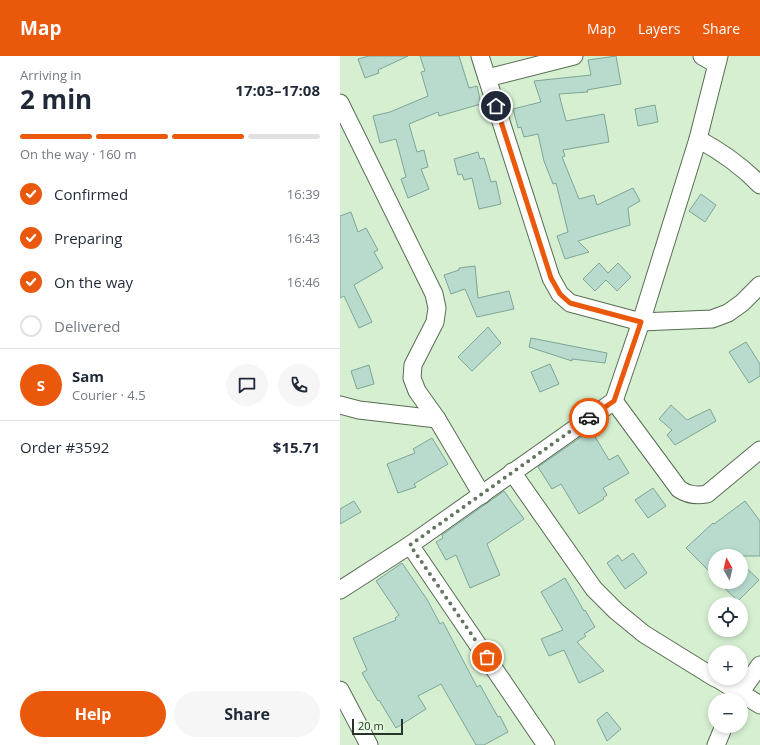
<!DOCTYPE html>
<html lang="en">
<head>
<meta charset="utf-8">
<style>
	body { margin:0; font-family:"Open Sans",sans-serif; background:#f6f6f7; color:#1f2937; height:100vh; display:flex; flex-direction:column; font-size:15px; white-space:nowrap }
	* { box-sizing:border-box; margin:0 }
	p { font-size:13px; color:#747a83 }
	.icon { flex:none; width:22px; height:22px; fill:none; stroke:currentColor; stroke-width:2; stroke-linecap:round; stroke-linejoin:round }
	.map { position:relative; flex:1; overflow:hidden }
	.side { display:flex; flex-direction:column; background:#fff; width:340px }
	.side>* { flex:none }
	.needle { width:26px; rotate:352deg }
	.buttons { position:absolute; left:368px; top:493px; display:grid; gap:8px }
	.buttons a { display:grid; place-items:center; width:40px; height:40px; border-radius:50%; background:#fff; box-shadow:0 2px 6px #0003; font-size:20px }
	.scale { position:absolute; left:12px; bottom:10px; width:51px; box-sizing:border-box; padding-left:4px; border:2px solid #2a3328; border-top:0; font-size:11px; line-height:14px; white-space:nowrap; color:#2a3328; -webkit-text-stroke:3px #e3fcde; paint-order:stroke }
	.pin { position:absolute; display:grid; place-items:center; width:34px; height:34px; color:#fff; margin:-17px; border:2px solid #fff; border-radius:50%; box-shadow:0 1px 4px #0007 }
	.courier { position:absolute; display:grid; place-items:center; width:40px; height:40px; margin:-20px; border:3px solid #ea580c; border-radius:50%; background:#fff; color:#222; box-shadow:0 1px 5px #0007 }
	.head em { font-style:normal; font-weight:700 }
	.head div { display:flex; flex-direction:column-reverse }
	.head { display:flex; align-items:center; justify-content:space-between; height:68px; padding:0 20px }
	h1 { font-size:26px; font-weight:700; line-height:30px }
	.bar { display:grid; grid-template-columns:repeat(4,1fr); gap:6px 4px; align-content:center; height:48px; padding:0 20px }
	.bar i { height:5px; border-radius:3px; background:#e0e1e3 }
	.bar .on { background:#ea580c }
	.bar p { grid-column:span 4 }
	.line { display:flex; align-items:center; gap:10px; padding:0 20px; border-top:1px solid #e0e1e3 }
	.line div { flex:1 }
	.round { display:grid; place-items:center; flex:none; width:42px; height:42px; border-radius:21px; background:#f6f6f7 }
	ol { padding:0 20px; list-style:none }
	li { display:flex; align-items:center; gap:12px; height:44px }
	li p { margin-inline-start:auto }
	li .icon { padding:4px; border-radius:50%; background:#ea580c; color:#fff; stroke-width:4 }
	li:last-child { color:#747a83 }
	li i { width:22px; height:22px; border:2px solid #e0e1e3; border-radius:50% }
	.action { display:flex; gap:8px; margin-top:auto; padding:8px 20px }
	.action a { flex:1; height:46px; border-radius:24px; background:#ea580c; color:#fff; font-size:16px; font-weight:700; line-height:46px; text-align:center }
	.action a+a { background:#f6f6f7; color:#1f2937 }
	header { display:flex; align-items:center; gap:24px; box-sizing:border-box; height:56px; padding:0 20px; background:#ea580c; color:#fff }
	header strong { font-size:19px }
	nav { display:flex; gap:22px; margin-inline-start:auto; font-size:14px }
	main { display:flex; flex:1; min-height:0 }
	.map>svg:first-child { display:block }
	.building { fill:#b8dbcd; stroke:#7ea596 }
	.lines { fill:none; stroke-linecap:round; stroke-linejoin:round }
	.minor-casing { stroke:#586d53; stroke-width:19 }
	.minor { stroke:#fff; stroke-width:17 }
	.done { stroke:#667563; stroke-width:4; stroke-dasharray:0 7.2 }
	.route { stroke:#ea580c; stroke-width:5 }
</style>
</head>
<body>
<header>
<strong>Map</strong>
<nav><a>Map</a><a>Layers</a><a>Share</a></nav>
</header>
<main>
<section class="side">
<div class="head"><div><h1>2 min</h1><p>Arriving in</p></div><em>17:03–17:08</em></div>
<div class="bar"><i class="on"></i><i class="on"></i><i class="on"></i><i></i><p>On the way · 160 m</p></div>
<ol>
<li><svg class="icon" aria-label="check" viewBox="0 0 24 24"><path d="M5 12l5 5 9-10"/></svg>Confirmed<p>16:39</p></li>
<li><svg class="icon" aria-label="check" viewBox="0 0 24 24"><path d="M5 12l5 5 9-10"/></svg>Preparing<p>16:43</p></li>
<li><svg class="icon" aria-label="check" viewBox="0 0 24 24"><path d="M5 12l5 5 9-10"/></svg>On the way<p>16:46</p></li>
<li><i></i>Delivered</li>
</ol>
<div class="line" style="height:72px"><b class="round" style="background:#ea580c;color:#fff">S</b><div><b>Sam</b><p>Courier · 4.5</p></div><a class="round"><svg class="icon" aria-label="chat" viewBox="0 0 24 24"><path d="M4 5h16v11H9l-5 4z"/></svg></a><a class="round"><svg class="icon" aria-label="phone" viewBox="0 0 24 24"><path d="M5 4h4l2 5-3 2q2 4 5 5l2-3 5 2v4C11 20 4 13 5 4z"/></svg></a></div>
<div class="line" style="height:52px"><div>Order #3592</div><b>$15.71</b></div>
<div class="action"><a>Help</a><a>Share</a></div>
</section>
<div class="map">
<svg width="420" height="689" viewBox="0 0 420 689">
	<rect width="100%" height="100%" fill="#d6efd1"/>
	<g class="building">
		<path d="M29 0H68L38 14 39 17 25 22 18 3Z"/>
		<path d="M80 0H119L129 32 137 30 141 48 99 60 98 56 69 68 77 96 84 94 88 111 81 113 89 133 68 142 61 123 66 121 56 83 40 87 33 60 50 56 88 40 81 16 85 15Z"/>
		<path d="M276 0 281 28 247 34 248 36 219 38 226 65 264 58 269 86 223 94 225 100 222 101 239 143 254 139 257 149 293 132 300 145 288 152 290 169 238 185 249 196 225 203 217 180 228 176 216 127 213 128 204 105 198 78 184 81 181 71 178 72 173 53 201 46 194 25 251 19 248 4Z"/>
		<path d="M315 49 318 66 298 70 295 53Z"/>
		<path d="M138 96 140 103 144 102 151 126 156 125 161 148 139 153 132 122 124 124 122 118 118 119 114 103Z"/>
		<path d="M361 138 376 149 365 166 349 155Z"/>
		<path d="M11 156 18 176 26 172 38 194 34 196 43 212 14 229 32 266 19 272 4 240 0 242V160Z"/>
		<path d="M259 207 268 217 278 207 291 221 277 235 266 224 255 235 243 223Z"/>
		<path d="M135 210 138 242 169 235 174 253 137 261 125 233 111 238 104 219 119 214V212Z"/>
		<path d="M148 271 161 287 132 315 118 301Z"/>
		<path d="M191 282 267 297 265 307 232 303V305L189 291Z"/>
		<path d="M406 286 420 308V320L409 327 389 296Z"/>
		<path d="M210 308 219 328 200 336 191 316Z"/>
		<path d="M29 309 34 328 17 333 11 315Z"/>
		<path d="M331 349 347 364 370 353 376 365 335 389 327 379 332 374 319 363Z"/>
		<path d="M251 374 269 404 278 399 289 417 263 432 267 439 263 442 264 443 239 458 221 428 212 433 198 411Z"/>
		<path d="M92 382 108 408 74 428 76 431 58 437 47 408 75 397 73 393Z"/>
		<path d="M313 432 326 450 308 462 295 444Z"/>
		<path d="M164 435 184 463 147 488 160 519 130 532 116 499 106 504 96 486 103 482 102 479Z"/>
		<path d="M14 445 21 456 0 468V453Z"/>
		<path d="M405 445 420 465V500H375V521L346 492 373 467 374 468Z"/>
		<path d="M293 497 307 517 285 533 267 507 278 499 282 505Z"/>
		<path d="M62 507 88 545 100 568 103 566 137 631 140 629 158 661 160 660 168 676 144 689H136L101 628 78 640 86 653 56 672 39 644 38 645 22 617 27 614 13 582 56 564 55 562 59 559 36 525Z"/>
		<path d="M401 507 419 524 398 545 378 526H401Z"/>
		<path d="M225 522 244 555 245 554 255 571 244 578 246 580 237 586 264 615 239 627 224 594 209 600 201 583 223 574 201 536Z"/>
		<path d="M267 656 281 673 267 685 257 664Z"/>
	</g>
	<g class="lines">
		<defs>
			<g id="minor">
				<path d="M140 0 211 222 220 238 230 247 301 266 372 263 388 257 402 247 420 229"/>
				<path d="M362 0 376 8"/>
				<path d="M147 22 234 0"/>
				<path d="M0 47 94 238 97 252 95 266 73 309 72 322 77 335 97 363 142 439"/>
				<path d="M358 83C382 96 401 109 420 129"/>
				<path d="M274 345 339 433C348 439 356 440 367 438L420 394"/>
				<path d="M0 349 19 354 97 363"/>
				<path d="M172 416 254 533 276 555 304 578 375 622"/>
				<path d="M70 489 206 689"/>
				<path d="M0 534 70 489 274 345 301 266 358 83 379 0"/>
				<path d="M376 622 420 649"/>
				<path d="M0 634 29 689"/>
				<path d="M397 644 400 637 420 609"/>
				<path d="M376 689 384 670"/>
			</g>
		</defs>
		<use href="#minor" class="minor-casing"/>
		<use href="#minor" class="minor"/>
	</g>
	<g class="lines">
		<path class="done" d="M147 601 70 489 249 362"/>
		<path class="route" d="M156 50 211 222 220 238 230 247 301 266 274 345 249 362"/>
	</g>
</svg>
<div class="buttons">
<a><svg class="needle" viewBox="-14 -14 28 28"><path d="M0-13l5 13h-10z" fill="#e53935"/><path d="M0 13l5-13h-10z" fill="#747a83"/></svg></a>
<a><svg class="icon" aria-label="locate" viewBox="0 0 24 24"><circle cx="12" cy="12" r="6"/><path d="M12 2v4M12 18v4M2 12h4M18 12h4"/></svg></a>
<a>+</a>
<a>−</a>
</div>
<div class="scale">20 m</div>
<div class="pin" style="left:147px;top:601px;background:#ea580c"><svg class="icon" aria-label="bag" viewBox="0 0 24 24"><path d="M5 8h14l-1 12H6zM9 8a3 3 0 0 1 6 0"/></svg></div>
<div class="pin" style="left:156px;top:50px;background:#1f2937"><svg class="icon" aria-label="home" viewBox="0 0 24 24"><path d="M3 11l9-7 9 7M6 9v11h12V9"/></svg></div>
<div class="courier" style="left:249px;top:362px"><svg class="icon" aria-label="car" viewBox="0 0 24 24"><path d="M5 17H2v-5l4-1 3-4h7l3 4 3 1v5h-3M9 17h6M6 11h13"/><circle cx="7" cy="17" r="2"/><circle cx="17" cy="17" r="2"/></svg></div>
</div>
</main>
</body>
</html>
